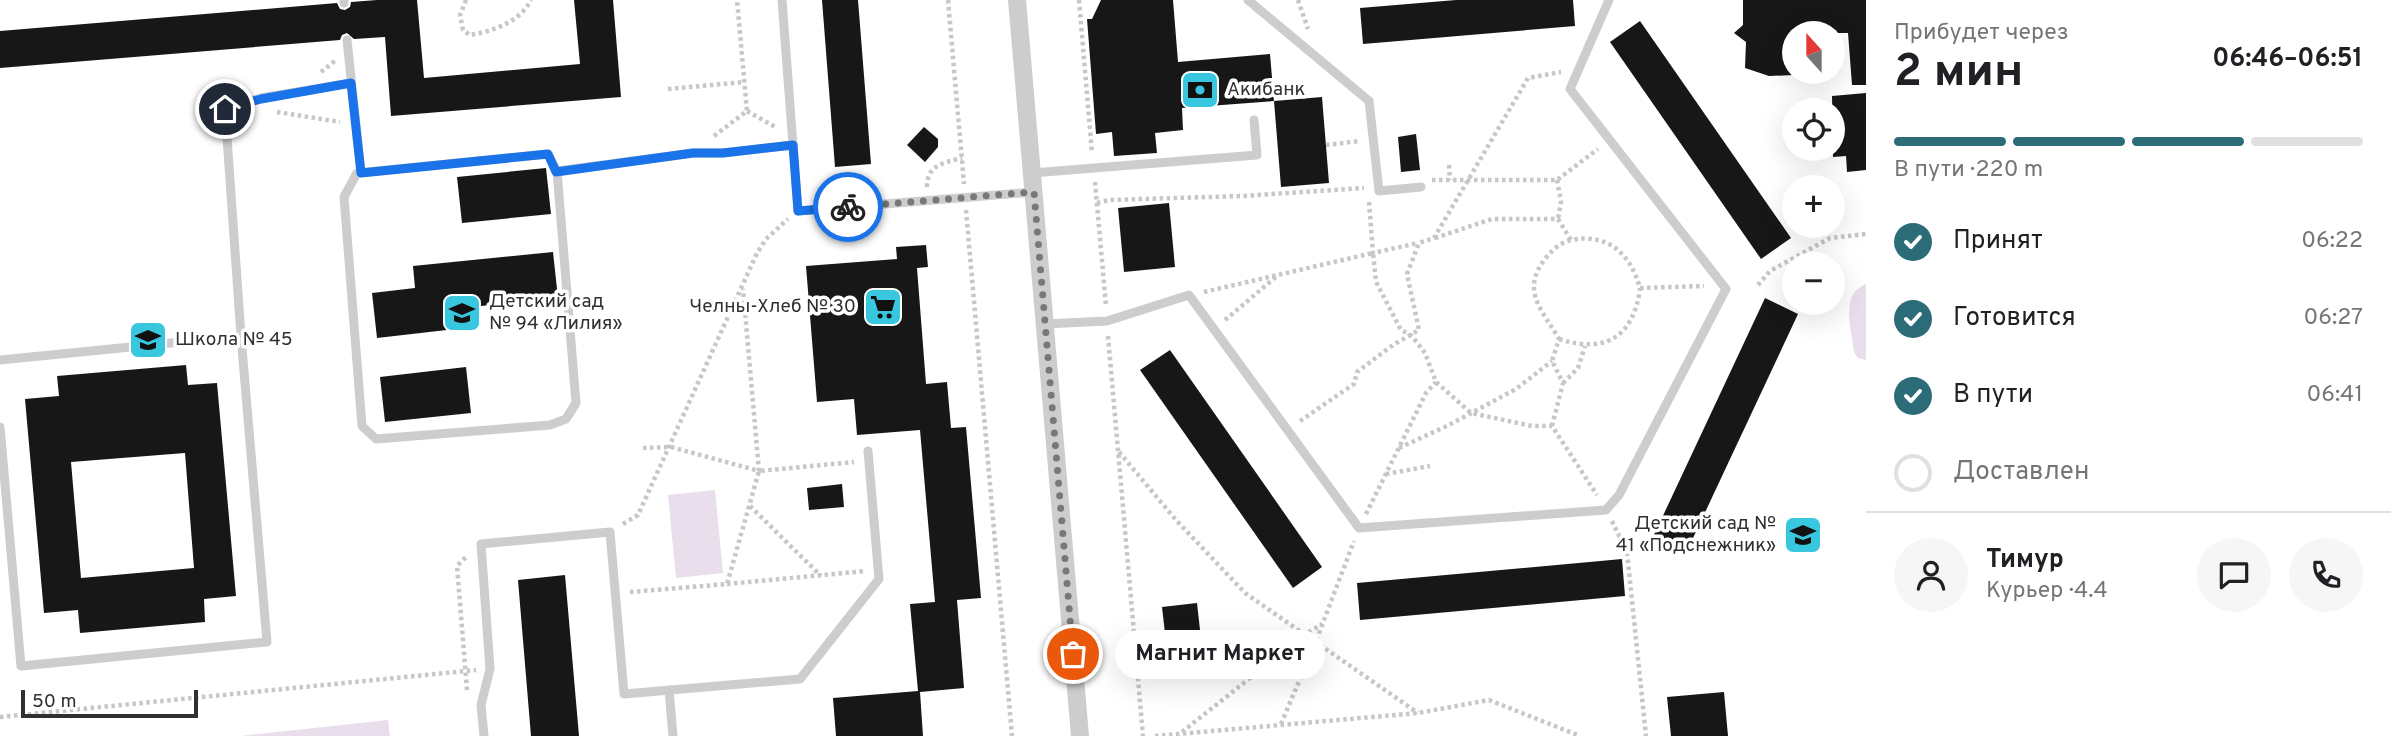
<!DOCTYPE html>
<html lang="ru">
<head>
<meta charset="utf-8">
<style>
	body { margin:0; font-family:Overpass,sans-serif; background:#f6f6f6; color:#202124; height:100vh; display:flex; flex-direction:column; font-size:26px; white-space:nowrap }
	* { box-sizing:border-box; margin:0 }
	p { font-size:23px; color:#757577 }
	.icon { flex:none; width:38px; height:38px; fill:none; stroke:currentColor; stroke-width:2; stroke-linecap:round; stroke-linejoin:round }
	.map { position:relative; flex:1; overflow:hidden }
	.panel { display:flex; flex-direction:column; background:#fff; width:525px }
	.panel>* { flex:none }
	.needle { width:46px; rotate:339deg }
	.fabs { position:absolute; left:1782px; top:21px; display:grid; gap:14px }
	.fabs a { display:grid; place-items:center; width:63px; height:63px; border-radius:50%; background:#fff; box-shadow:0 7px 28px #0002; font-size:35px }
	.scale { position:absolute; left:21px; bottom:18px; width:177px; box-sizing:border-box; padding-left:7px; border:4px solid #303030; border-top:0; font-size:19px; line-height:24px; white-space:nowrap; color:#303030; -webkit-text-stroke:5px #fff; paint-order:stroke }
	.pin { position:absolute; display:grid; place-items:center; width:60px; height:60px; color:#fff; margin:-30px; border:4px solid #fff; border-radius:50%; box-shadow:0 2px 7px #0007 }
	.courier { position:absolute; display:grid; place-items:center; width:70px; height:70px; margin:-35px; border:5px solid #1a73e8; border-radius:50%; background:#fff; color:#222; box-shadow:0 2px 9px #0007 }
	.bubble { position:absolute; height:49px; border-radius:24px; background:#fff; box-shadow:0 7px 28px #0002; font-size:23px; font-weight:700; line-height:49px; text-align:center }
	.headline em { font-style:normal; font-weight:700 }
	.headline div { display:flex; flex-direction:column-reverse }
	.headline { display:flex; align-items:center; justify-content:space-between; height:119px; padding:0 28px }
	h1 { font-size:46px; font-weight:700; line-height:52px }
	.bar { display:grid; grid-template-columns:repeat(4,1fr); gap:10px 7px; align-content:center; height:84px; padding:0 28px }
	.bar i { height:9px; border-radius:5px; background:#e0e0e0 }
	.bar .selected { background:#2b6c78 }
	.bar p { grid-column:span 4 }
	.line { display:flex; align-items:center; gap:18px; padding:0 28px; border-top:2px solid #e0e0e0 }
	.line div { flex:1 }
	.round { display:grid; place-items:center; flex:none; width:74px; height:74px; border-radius:37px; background:#f6f6f6 }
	ol { padding:0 28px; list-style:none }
	li { display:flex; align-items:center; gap:21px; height:77px }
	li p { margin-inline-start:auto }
	li .icon { padding:7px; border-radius:50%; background:#2b6c78; color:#fff; stroke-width:4 }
	li:last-child { color:#757577 }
	li i { width:38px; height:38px; border:4px solid #e0e0e0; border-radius:50% }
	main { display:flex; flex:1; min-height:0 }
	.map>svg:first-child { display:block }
	.grass { fill:#e8deec }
	.building { fill:#171717; fill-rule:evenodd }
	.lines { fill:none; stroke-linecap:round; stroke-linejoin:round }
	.path { stroke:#c7c7c7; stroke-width:4.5; stroke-dasharray:3.5 3.5; stroke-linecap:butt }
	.service { stroke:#cdcdcd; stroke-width:9 }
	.minor { stroke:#cdcdcd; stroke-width:18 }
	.done { stroke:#787878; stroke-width:7; stroke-dasharray:0 12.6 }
	.route { stroke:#1a73e8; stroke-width:9 }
	.labels { text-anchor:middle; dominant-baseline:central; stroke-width:7; stroke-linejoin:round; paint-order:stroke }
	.poi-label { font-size:19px; fill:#303030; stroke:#fff; text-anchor:start }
</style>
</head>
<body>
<main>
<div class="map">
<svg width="1866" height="736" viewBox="0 0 1866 736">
	<rect width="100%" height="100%" fill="#fff"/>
	<g class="grass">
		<path d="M1866 284V360L1858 358 1854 352C1852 330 1839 294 1866 284Z"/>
		<path d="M715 490 723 573 676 578 668 495Z"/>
		<path d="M388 720 390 736H240Z"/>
	</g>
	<g class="building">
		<path d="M377 0H417L424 78 580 64 574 0H613L621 97 391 116 385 37 354 39 347 33 342 35 340 40 0 68V31L337 3 340 9 345 10 350 7 351 2Z"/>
		<path d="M822 0H858L871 164 835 167Z"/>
		<path d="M1101 0H1173L1178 62 1270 54 1274 101 1182 108 1183 130 1155 133 1157 153 1114 156 1112 132 1096 134 1087 19H1092Z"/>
		<path d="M1456 0H1573L1575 26 1363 44 1360 8Z"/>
		<path d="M1743 0H1866V85H1852L1848 33H1794V75L1769 76 1745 68 1746 42 1734 33 1743 25Z"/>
		<path d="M1640 21 1791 238 1761 259 1610 42Z"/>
		<path d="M1866 93V170L1847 172 1846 156 1833 157 1832 96Z"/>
		<path d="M1322 97 1329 183 1281 187 1274 101Z"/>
		<path d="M924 127 938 139V147L925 162 907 145Z"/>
		<path d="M1416 134 1420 170 1401 172 1398 137Z"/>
		<path d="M546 168 551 214 462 223 457 177Z"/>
		<path d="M1169 203 1175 267 1124 272 1118 208Z"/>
		<path d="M926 245 928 267 917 268 926 384 947 382 951 428 966 427 981 598 957 600 964 688 920 692 923 736H836L833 698 918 691 910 604 935 602 920 430 857 435 854 399 817 402 806 266 897 259 896 247Z"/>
		<path d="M553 252 558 298 462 308 464 328 377 338 372 293 415 288 413 266Z"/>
		<path d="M1765 298 1798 314 1686 553 1653 537Z"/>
		<path d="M1170 350 1322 567 1293 588 1140 370Z"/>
		<path d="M186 365 188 385 217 383 236 596 204 599 205 622 80 633 78 610 44 613 25 399 59 396 57 376ZM185 453 194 568 81 578 71 462Z"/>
		<path d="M466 367 471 413 385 422 380 377Z"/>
		<path d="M842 484 844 507 809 510 807 488Z"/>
		<path d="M1622 559 1625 596 1360 620 1357 583Z"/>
		<path d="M565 575 579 736H531L518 580Z"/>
		<path d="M1197 603 1202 648 1167 651 1162 607Z"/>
		<path d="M1724 692 1728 736H1671L1667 697Z"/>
	</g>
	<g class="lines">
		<g class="path">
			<path d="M466 0 460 15 463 30 470 35C493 31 520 22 531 0"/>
			<path d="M948 0 964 184"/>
			<path d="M1079 0 1092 153"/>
			<path d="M1298 0 1308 29"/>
			<path d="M321 72 336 60"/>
			<path d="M668 89 745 82"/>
			<path d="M747 111 777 128"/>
			<path d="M277 112 340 122"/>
			<path d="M714 136 747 111 737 0"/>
			<path d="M1326 145 1360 141"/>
			<path d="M1449 165 1450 180"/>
			<path d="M1432 180H1557L1598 149"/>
			<path d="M1557 180 1561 202 1558 219"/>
			<path d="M1095 182 1106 306"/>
			<path d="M927 187C927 165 943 163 962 158"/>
			<path d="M1369 202 1373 253 1418 243"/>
			<path d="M1097 203 1109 200 1242 196 1364 188"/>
			<path d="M966 210 1012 736"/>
			<path d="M1435 238 1492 219H1558L1571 240C1608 233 1630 253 1640 288L1704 286"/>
			<path d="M1758 285 1770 271 1830 238 1866 234"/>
			<path d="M1204 292 1373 253 1376 282 1401 330 1412 336 1425 353 1436 382 1471 413 1532 426H1552L1597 495"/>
			<path d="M1225 320 1277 276"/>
			<path d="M1108 336 1143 736"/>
			<path d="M1559 339C1605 354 1634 337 1640 288"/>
			<path d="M1563 383 1578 368 1585 346"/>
			<path d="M1300 421 1354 384 1357 372 1393 345 1419 330 1407 274 1419 243 1434 238 1528 78 1561 72"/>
			<path d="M1552 426 1563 383 1552 361 1559 339C1543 311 1520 291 1545 259 1552 250 1560 243 1571 240"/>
			<path d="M643 448 671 447 759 471 743 289"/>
			<path d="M1399 448 1449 425 1516 389 1552 361"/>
			<path d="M1119 452 1176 520 1245 593 1418 713"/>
			<path d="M1386 474 1430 466"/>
			<path d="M750 506 821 576"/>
			<path d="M1366 514 1426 393 1436 382"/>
			<path d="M1612 521 1627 552 1646 736"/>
			<path d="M623 524 638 515 757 253 766 239 788 219"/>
			<path d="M727 584 866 571"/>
			<path d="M630 592 727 584 759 471 854 462"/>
			<path d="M467 690 457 566 467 556"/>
			<path d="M0 717 476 670"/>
			<path d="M1281 724 1316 641 1354 541"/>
			<path d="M1182 732 1303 636 1322 624"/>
			<path d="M1155 736 1418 713 1489 700 1580 736"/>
		</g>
		<g class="service">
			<path d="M344 0V3"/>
			<path d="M782 0 798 211 1034 192"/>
			<path d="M1248 0 1369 101 1379 191 1421 187"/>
			<path d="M347 40 361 172"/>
			<path d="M557 171 548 154 357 173 344 197 362 426 376 439 550 425 566 419 576 403 557 171 693 153H723L793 145"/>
			<path d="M1032 173 1257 155 1254 120"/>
			<path d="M1045 324 1107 321 1189 295 1359 528 1606 510 1619 495 1726 289 1570 89 1609 0"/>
			<path d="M0 360 241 336"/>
			<path d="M0 427 21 666 267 642 241 336 225 109 261 98 351 83"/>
			<path d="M669 690 673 736"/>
			<path d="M484 736 481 705 490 669 481 544 610 532 624 694 800 679 879 579 868 451"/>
		</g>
		<path class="minor" d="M1017 0 1080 736"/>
	</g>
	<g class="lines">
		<path class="done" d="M848 207 1034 192 1073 654"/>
		<path class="route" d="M225 109 261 99 351 83 361 173 548 154 556 172 693 153H723L793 145 798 211 848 207"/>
	</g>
	<defs>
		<symbol id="bank-square" viewBox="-11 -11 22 22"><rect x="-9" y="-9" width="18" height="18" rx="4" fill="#39c7df" stroke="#fff"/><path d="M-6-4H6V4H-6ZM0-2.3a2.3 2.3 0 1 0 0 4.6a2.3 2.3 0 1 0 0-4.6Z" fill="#111"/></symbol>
		<symbol id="supermarket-square" viewBox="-11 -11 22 22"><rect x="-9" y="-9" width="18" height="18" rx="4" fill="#39c7df" stroke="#fff"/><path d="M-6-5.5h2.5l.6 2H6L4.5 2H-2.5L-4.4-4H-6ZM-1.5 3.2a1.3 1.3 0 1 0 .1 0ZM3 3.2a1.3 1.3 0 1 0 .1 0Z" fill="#111"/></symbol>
		<symbol id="school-square" viewBox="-11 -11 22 22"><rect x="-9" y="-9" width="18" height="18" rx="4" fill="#39c7df" stroke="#fff"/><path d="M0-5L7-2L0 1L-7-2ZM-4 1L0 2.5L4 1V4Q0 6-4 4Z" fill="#111"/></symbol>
	</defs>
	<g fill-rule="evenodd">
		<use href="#bank-square" x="1178" y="68" width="44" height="44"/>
		<use href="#supermarket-square" x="861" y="285" width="44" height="44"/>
		<use href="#school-square" x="440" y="291" width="44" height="44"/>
		<use href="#school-square" x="126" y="318" width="44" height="44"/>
		<use href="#school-square" x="1781" y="513" width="44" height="44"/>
	</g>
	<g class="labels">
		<g class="poi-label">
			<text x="1227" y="90">Акибанк</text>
			<text x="489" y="302">Детский сад<tspan x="489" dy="22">№ 94 «Лилия»</tspan></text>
			<text x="856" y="307" text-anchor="end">Челны-Хлеб № 30</text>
			<text x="175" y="340">Школа № 45</text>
			<text x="1776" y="524" text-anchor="end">Детский сад №<tspan x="1776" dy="22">41 «Подснежник»</tspan></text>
		</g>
	</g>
</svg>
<div class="fabs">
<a><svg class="needle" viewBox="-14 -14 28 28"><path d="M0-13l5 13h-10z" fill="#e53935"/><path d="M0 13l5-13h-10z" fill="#757577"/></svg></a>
<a><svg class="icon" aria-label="locate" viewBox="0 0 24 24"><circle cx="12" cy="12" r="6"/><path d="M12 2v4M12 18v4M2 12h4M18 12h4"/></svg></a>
<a>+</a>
<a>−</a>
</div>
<div class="scale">50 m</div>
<div class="pin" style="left:1073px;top:654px;background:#ea580c"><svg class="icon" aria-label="bag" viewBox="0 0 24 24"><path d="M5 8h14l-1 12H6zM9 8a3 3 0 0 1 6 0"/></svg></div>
<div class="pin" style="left:225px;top:109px;background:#1f2937"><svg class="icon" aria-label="home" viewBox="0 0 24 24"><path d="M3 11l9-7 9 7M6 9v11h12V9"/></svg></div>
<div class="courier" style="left:848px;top:207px"><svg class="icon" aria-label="bike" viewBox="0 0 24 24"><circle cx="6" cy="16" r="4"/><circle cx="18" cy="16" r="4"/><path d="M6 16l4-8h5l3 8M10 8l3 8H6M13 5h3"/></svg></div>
<div class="bubble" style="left:1115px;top:630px;width:210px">Магнит Маркет</div>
</div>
<section class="panel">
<div class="headline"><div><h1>2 мин</h1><p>Прибудет через</p></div><em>06:46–06:51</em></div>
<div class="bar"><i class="selected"></i><i class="selected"></i><i class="selected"></i><i></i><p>В пути · 220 m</p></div>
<ol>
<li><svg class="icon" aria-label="check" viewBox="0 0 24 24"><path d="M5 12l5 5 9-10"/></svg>Принят<p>06:22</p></li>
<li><svg class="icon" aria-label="check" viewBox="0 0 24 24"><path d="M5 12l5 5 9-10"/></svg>Готовится<p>06:27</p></li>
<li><svg class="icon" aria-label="check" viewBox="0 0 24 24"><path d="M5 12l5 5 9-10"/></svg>В пути<p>06:41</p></li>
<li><i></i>Доставлен</li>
</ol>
<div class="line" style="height:126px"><a class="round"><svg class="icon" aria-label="person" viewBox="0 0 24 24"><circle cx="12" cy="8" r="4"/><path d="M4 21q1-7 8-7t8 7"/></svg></a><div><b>Тимур</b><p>Курьер · 4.4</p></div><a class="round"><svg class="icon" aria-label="chat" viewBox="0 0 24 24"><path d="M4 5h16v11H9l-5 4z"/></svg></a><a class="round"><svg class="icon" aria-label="phone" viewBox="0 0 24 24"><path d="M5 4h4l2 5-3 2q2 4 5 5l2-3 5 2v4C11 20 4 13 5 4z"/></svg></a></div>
</section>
</main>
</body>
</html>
